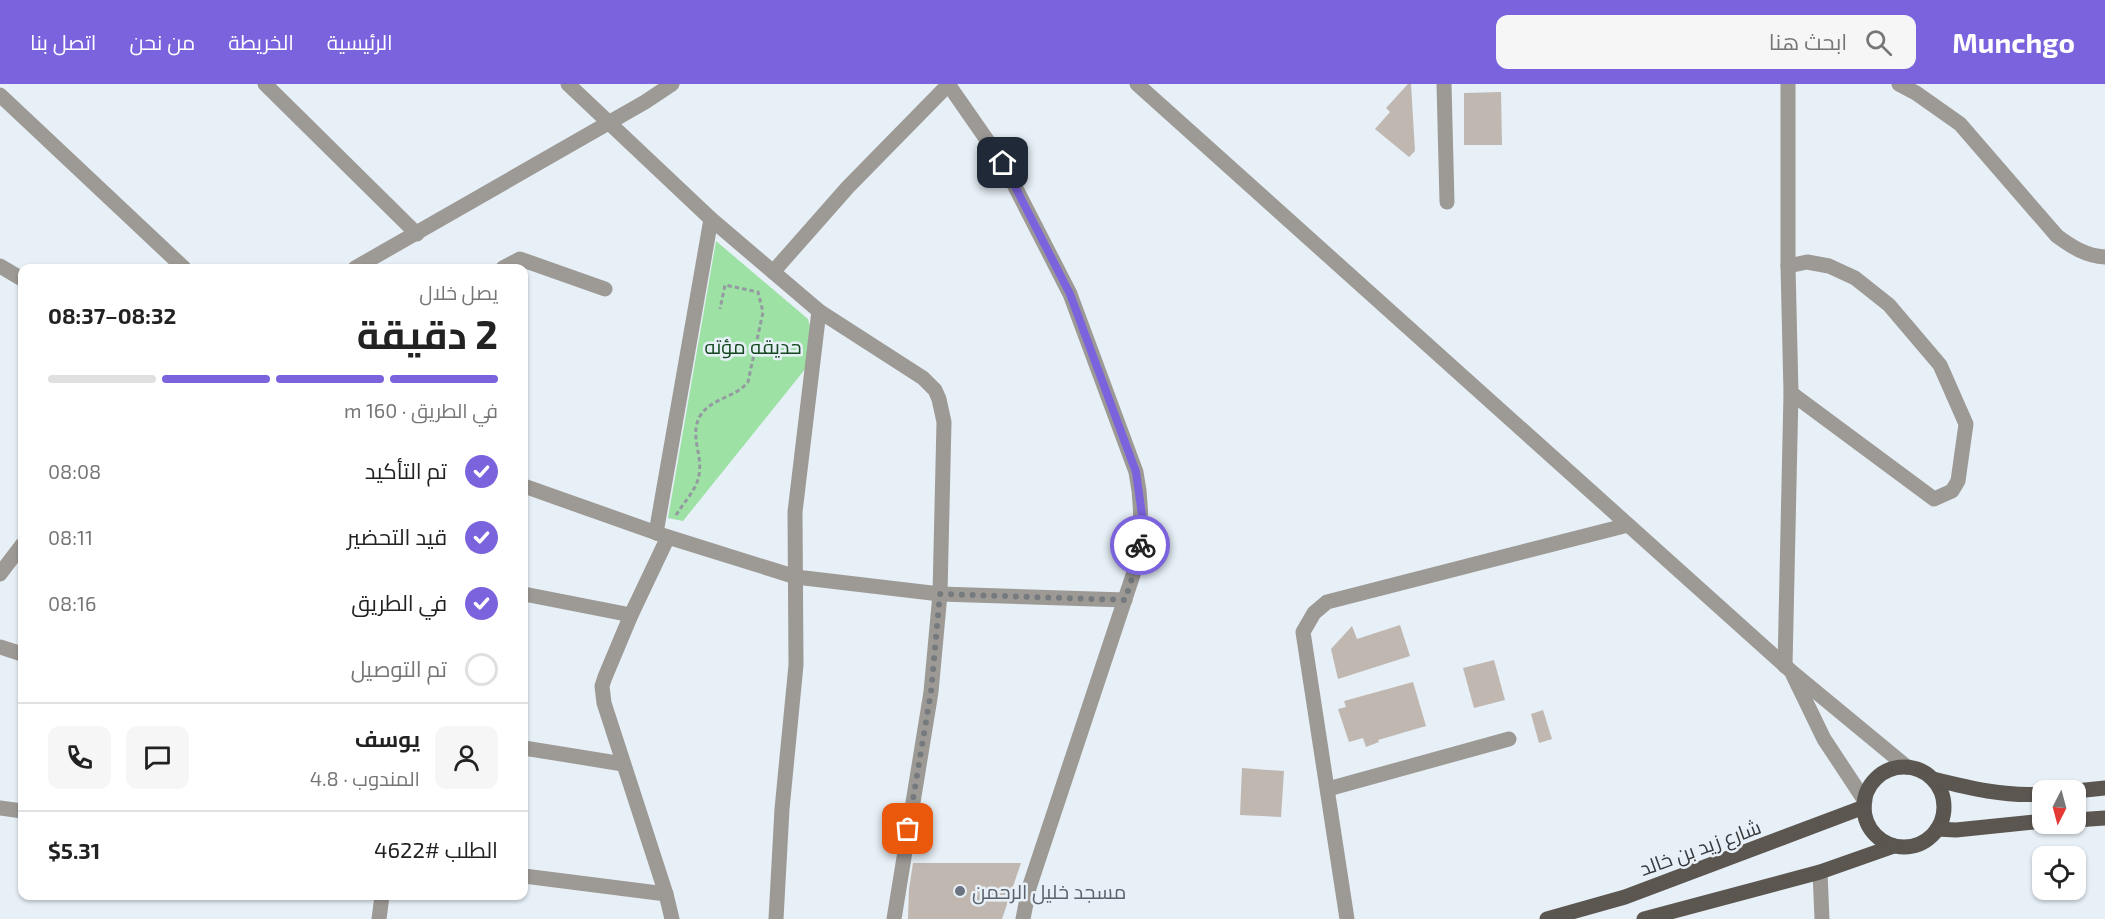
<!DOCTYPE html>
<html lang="ar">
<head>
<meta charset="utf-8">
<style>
	body { margin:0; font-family:"Exo 2",Cairo,sans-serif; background:#f6f6f6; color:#222; direction:rtl; height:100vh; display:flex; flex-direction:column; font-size:22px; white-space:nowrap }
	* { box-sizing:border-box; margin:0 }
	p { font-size:20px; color:#767676 }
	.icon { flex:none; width:33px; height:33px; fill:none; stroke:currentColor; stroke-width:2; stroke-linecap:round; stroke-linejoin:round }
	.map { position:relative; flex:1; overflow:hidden; direction:ltr }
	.panel { position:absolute; left:18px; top:180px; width:510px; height:636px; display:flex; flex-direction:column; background:#fff; border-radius:12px; box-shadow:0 2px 4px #0004; direction:rtl }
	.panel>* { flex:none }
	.needle { width:39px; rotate:186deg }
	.controls { position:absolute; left:2032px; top:696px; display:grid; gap:12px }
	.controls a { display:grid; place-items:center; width:54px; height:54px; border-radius:12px; background:#fff; box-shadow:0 2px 4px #0004; font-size:30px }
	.pin { position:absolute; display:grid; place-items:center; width:51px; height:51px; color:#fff; margin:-26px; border-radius:12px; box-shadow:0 3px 9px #0006 }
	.courier { position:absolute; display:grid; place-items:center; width:60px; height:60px; margin:-30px; border:4px solid #7c63de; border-radius:50%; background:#fff; color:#222; box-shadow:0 2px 8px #0007 }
	.headline em { font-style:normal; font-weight:700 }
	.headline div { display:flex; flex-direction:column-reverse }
	.headline { display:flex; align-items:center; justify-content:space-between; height:102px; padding:0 30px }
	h1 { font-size:39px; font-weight:700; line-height:45px }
	.bar { display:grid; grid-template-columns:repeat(4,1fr); gap:9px 6px; align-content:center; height:72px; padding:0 30px }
	.bar i { height:8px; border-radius:4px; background:#e0e0e0 }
	.bar .active { background:#7c63de }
	.bar p { grid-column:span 4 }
	.line { display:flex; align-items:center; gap:15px; padding:0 30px; border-top:2px solid #e0e0e0 }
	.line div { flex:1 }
	.round { display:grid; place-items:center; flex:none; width:63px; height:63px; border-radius:12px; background:#f6f6f6 }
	ol { padding:0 30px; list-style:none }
	li { display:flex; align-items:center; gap:18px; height:66px }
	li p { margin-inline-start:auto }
	li .icon { padding:6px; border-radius:50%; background:#7c63de; color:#fff; stroke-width:4 }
	li:last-child { color:#767676 }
	li i { width:33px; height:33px; border:3px solid #e0e0e0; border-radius:50% }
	header { display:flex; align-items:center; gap:36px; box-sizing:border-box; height:84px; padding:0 30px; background:#7c63de; color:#fff }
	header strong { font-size:28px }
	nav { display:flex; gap:33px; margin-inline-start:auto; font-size:21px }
	.search { width:420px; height:54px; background:#f6f6f6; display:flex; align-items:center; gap:15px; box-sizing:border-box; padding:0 21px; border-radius:12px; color:#767676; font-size:22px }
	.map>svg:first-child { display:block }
	.green { fill:#9de1a5 }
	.building { fill:#c0b7b1 }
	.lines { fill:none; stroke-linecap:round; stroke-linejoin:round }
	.path { stroke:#949ba0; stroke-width:3; stroke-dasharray:4.5 3; stroke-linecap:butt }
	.minor { stroke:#9d9a96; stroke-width:15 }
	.major { stroke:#5b5650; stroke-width:15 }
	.done { stroke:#757a7e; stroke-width:6; stroke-dasharray:0 10.8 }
	.route { stroke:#7c63de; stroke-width:8 }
	.worship-dot { fill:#6b7280; stroke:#e7f0f7; stroke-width:2 }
	.labels { text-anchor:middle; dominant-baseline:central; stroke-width:5; stroke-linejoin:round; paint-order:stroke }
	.park-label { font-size:20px; fill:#15481f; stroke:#e7f0f7 }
	.street-label { font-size:20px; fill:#373a3d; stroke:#e7f0f7 }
	.worship-label { font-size:20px; fill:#5b616d; stroke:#e7f0f7; text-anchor:start }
</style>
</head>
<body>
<header>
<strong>Munchgo</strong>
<div class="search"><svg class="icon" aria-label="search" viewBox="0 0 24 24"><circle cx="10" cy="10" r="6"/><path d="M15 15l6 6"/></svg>ابحث هنا</div>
<nav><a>الرئيسية</a><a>الخريطة</a><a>من نحن</a><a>اتصل بنا</a></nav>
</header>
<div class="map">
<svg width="2105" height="835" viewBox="0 0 2105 835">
	<rect width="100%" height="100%" fill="#e7f0f7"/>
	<path class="green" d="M716 157 808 235 811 246 806 284 683 437 668 434Z"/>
	<g class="building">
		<path d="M1408 0H1411L1415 67 1409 73 1375 45 1390 28 1386 24Z"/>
		<path d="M1501 8 1502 61H1464V9Z"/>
		<path d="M1400 541 1410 572 1338 595 1331 565 1352 542 1357 555Z"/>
		<path d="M1494 576 1505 616 1474 624 1463 584Z"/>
		<path d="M1413 598 1426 642 1378 656 1379 658 1366 663 1363 654 1349 658 1338 625 1346 623 1344 617Z"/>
		<path d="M1543 626 1552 655 1539 659 1531 630Z"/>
		<path d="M1242 684 1284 687 1281 733 1240 731Z"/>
		<path d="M913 779H1021L1002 835H908L909 805Z"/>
	</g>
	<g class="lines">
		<path class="path" d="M676 431C684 418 697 405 699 391 703 370 689 352 700 332 711 314 735 314 748 298L763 228 758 208 725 201 720 225"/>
		<g class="minor">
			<path d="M265 0 417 150"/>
			<path d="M568 0 711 135 819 227 923 294 935 306 939 315 944 338 940 510 931 608 894 835"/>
			<path d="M948 0 1003 79 1070 210 1136 388C1143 422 1142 452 1135 485L1029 804 1023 835"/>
			<path d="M1137 0 1792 588 1907 683"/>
			<path d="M1444 0 1447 118"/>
			<path d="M1899 0 1916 9 1960 40 2057 152C2072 163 2086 172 2105 173"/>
			<path d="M0 11 184 184"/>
			<path d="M0 182 22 195"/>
			<path d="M1788 182 1807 178 1829 182 1855 194 1889 221 1940 281 1966 340 1958 397 1952 407 1934 415 1791 309"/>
			<path d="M355 184 645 18 672 0"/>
			<path d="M503 184 520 175 605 205"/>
			<path d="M773 188 848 103 948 1"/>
			<path d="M524 402 668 453 796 493 940 510 1125 516"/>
			<path d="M656 449 711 135"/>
			<path d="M668 453 631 531 605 593 602 602 604 619 666 810 672 835"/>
			<path d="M0 490 22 461"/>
			<path d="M524 510 631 531"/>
			<path d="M0 563 22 570"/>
			<path d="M1785 582 1791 309 1788 182V0"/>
			<path d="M1793 591 1824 655 1865 717"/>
			<path d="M524 664 623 680"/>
			<path d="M1328 705 1509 655"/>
			<path d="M0 724 22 727"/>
			<path d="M1820 788 1822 835"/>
			<path d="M524 792 666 810"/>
			<path d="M379 835 382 812"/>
			<path d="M776 835 782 725 796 581 795 428 819 227"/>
			<path d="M1347 835 1303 548 1314 529 1327 518 1628 441"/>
		</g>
		<g class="major">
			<circle cx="1904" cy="723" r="40"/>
			<path d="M1933 695C1969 704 2006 713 2043 710"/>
			<path d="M2076 707 2105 704"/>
			<path d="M2076 736 2105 734"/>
			<path d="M1937 745 1956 746 2043 737"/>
			<path d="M1547 835 1625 813 1864 723"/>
			<path d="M1644 835 1820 788 1894 762"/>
		</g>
	</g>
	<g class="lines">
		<path class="done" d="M908 745 931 608 940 510 1125 516 1135 485 1140 461"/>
		<path class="route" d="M1003 79 1070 210 1136 388 1142 431 1140 461"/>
	</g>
	<circle class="worship-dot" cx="960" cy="807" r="6"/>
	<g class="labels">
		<g class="park-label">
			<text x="753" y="262">حديقه مؤته</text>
		</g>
		<g class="street-label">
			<text transform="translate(1700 763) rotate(-20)">شارع زيد بن خالد</text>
		</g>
		<g class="worship-label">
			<text x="972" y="807">مسجد خليل الرحمن</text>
		</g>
	</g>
</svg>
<div class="controls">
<a><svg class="needle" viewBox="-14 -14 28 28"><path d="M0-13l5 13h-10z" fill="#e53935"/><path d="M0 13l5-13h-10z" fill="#767676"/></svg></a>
<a><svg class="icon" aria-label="locate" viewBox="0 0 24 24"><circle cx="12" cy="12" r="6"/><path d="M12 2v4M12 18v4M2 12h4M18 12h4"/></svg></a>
</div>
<div class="pin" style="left:908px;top:745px;background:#ea580c"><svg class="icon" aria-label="bag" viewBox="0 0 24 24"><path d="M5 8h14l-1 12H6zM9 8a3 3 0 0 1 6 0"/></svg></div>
<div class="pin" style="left:1003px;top:79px;background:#1f2937"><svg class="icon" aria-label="home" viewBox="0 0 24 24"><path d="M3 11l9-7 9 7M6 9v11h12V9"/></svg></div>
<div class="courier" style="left:1140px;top:461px"><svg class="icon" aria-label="bike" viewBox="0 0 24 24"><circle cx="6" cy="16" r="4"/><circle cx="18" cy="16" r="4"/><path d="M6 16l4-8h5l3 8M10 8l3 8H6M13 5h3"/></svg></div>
<section class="panel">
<div class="headline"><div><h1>2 دقيقة</h1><p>يصل خلال</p></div><em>08:32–08:37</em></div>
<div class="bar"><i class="active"></i><i class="active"></i><i class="active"></i><i></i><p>في الطريق · 160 m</p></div>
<ol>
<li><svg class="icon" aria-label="check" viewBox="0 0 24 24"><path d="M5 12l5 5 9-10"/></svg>تم التأكيد<p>08:08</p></li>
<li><svg class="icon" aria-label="check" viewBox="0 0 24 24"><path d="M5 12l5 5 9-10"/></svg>قيد التحضير<p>08:11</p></li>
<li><svg class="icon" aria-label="check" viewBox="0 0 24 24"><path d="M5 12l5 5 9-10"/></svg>في الطريق<p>08:16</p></li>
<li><i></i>تم التوصيل</li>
</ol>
<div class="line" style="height:108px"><a class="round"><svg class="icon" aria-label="person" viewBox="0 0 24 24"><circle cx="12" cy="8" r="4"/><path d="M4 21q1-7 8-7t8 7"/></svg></a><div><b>يوسف</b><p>المندوب · 4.8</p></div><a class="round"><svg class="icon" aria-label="chat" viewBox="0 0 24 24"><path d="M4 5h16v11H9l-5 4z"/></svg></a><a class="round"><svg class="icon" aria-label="phone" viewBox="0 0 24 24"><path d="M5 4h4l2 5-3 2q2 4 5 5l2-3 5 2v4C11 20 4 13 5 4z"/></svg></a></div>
<div class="line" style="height:78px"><div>الطلب #4622</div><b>$5.31</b></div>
</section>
</div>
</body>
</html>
